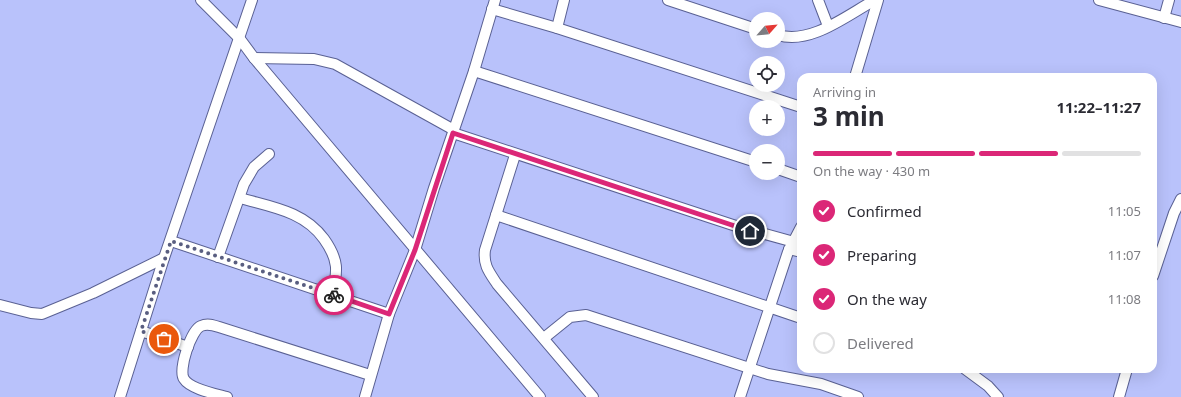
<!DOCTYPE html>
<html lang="en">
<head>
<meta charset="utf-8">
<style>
	body { margin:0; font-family:"Noto Sans",sans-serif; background:#f7f7f7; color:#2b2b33; height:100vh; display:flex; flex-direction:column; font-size:15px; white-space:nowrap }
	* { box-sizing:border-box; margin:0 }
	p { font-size:13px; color:#7c7c81 }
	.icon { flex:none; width:22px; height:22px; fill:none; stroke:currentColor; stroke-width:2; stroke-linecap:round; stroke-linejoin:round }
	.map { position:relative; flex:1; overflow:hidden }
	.details { position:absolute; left:797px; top:73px; width:360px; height:300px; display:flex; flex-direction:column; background:#fff; border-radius:12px; box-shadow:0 4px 16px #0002 }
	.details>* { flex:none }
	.needle { width:26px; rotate:63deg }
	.controls { position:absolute; left:749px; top:12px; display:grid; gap:8px }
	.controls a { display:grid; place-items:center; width:36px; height:36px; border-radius:50%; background:#fff; box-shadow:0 4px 16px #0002; font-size:20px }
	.pin { position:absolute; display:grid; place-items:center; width:34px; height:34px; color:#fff; margin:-17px; border:2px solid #fff; border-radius:50%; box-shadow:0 1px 4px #0007 }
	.courier { position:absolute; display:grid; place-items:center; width:40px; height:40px; margin:-20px; border:3px solid #db2777; border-radius:50%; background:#fff; color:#222; box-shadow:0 1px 5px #0007 }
	.summary em { font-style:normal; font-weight:700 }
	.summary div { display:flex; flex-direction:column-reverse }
	.summary { display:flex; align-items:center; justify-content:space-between; height:68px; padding:0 16px }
	h1 { font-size:26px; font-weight:700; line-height:30px }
	.bar { display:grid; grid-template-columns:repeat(4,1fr); gap:6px 4px; align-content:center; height:48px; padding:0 16px }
	.bar i { height:5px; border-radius:3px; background:#e1e1e2 }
	.bar .on { background:#db2777 }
	.bar p { grid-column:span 4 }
	ol { padding:0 16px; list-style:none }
	li { display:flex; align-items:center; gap:12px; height:44px }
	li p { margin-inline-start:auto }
	li .icon { padding:4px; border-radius:50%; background:#db2777; color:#fff; stroke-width:4 }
	li:last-child { color:#7c7c81 }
	li i { width:22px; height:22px; border:2px solid #e1e1e2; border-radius:50% }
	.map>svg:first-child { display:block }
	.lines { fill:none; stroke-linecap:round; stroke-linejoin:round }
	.minor-casing { stroke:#5a6193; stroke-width:12 }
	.minor { stroke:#fff; stroke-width:10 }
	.done { stroke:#595e80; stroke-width:4; stroke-dasharray:0 7.2 }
	.route { stroke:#db2777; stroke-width:5 }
</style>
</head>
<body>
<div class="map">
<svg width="1181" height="397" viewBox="0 0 1181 397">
	<rect width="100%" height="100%" fill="#b9c2fb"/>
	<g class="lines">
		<defs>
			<g id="minor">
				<path d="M201 0 240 39 254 58 540 397"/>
				<path d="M668 0 756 29"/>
				<path d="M818 0 828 26"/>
				<path d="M1099 0 1181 22"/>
				<path d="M492 9 557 28 801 107"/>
				<path d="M1164 18 1169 0"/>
				<path d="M557 28 564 0"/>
				<path d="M778 35C811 45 847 15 875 0"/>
				<path d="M254 58 314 59 335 64 454 130"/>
				<path d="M474 71 756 162"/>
				<path d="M855 77 878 0"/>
				<path d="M453 133 736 226 794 242"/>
				<path d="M515 155 485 250C483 265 489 272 497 284L593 397"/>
				<path d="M778 169 801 177"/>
				<path d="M240 198C271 207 304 211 324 239 339 260 338 271 332 295"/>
				<path d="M496 215 801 318"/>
				<path d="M171 241 389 314"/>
				<path d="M789 249 801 252"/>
				<path d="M218 257 244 184 254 167 269 154"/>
				<path d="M1153 276 1174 213 1181 199"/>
				<path d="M0 305 31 313 42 314 93 293 164 258"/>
				<path d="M141 331 188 347"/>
				<path d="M544 338 570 317 586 315 768 374 821 384 858 397"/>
				<path d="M965 369 988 386 998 397"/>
				<path d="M120 397 164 258 252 0"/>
				<path d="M227 397C216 394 190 389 184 379 178 370 191 330 201 326 207 323 213 325 219 327L370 375"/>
				<path d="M365 397 389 314 415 250 434 188 474 71 495 0"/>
				<path d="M740 397 788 252 801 227"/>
				<path d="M1119 397 1127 369"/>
			</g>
		</defs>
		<use href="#minor" class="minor-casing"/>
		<use href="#minor" class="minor"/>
	</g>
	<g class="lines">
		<path class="done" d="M164 339 141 331 171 241 334 295"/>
		<path class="route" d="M334 295 389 314 415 250 453 133 750 231"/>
	</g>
</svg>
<div class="controls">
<a><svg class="needle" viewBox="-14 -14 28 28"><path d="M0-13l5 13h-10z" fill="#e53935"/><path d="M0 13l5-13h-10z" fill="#7c7c81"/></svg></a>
<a><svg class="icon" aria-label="locate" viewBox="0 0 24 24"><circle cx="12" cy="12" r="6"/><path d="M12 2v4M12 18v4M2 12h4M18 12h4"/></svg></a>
<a>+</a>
<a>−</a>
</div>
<div class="pin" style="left:164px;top:339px;background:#ea580c"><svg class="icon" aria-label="bag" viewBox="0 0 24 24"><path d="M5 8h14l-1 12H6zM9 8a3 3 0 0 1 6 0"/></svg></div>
<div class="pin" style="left:750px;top:231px;background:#1f2937"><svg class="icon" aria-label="home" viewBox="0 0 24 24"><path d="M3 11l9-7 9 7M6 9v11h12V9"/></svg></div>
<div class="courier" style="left:334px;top:295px"><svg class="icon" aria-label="bike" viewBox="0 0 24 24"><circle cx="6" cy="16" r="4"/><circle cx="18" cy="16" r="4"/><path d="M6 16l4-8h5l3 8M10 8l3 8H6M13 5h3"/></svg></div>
<section class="details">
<div class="summary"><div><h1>3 min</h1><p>Arriving in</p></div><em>11:22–11:27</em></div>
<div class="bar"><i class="on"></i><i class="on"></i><i class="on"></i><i></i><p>On the way · 430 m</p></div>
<ol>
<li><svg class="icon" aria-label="check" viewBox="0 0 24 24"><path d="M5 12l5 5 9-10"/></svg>Confirmed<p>11:05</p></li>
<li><svg class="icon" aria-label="check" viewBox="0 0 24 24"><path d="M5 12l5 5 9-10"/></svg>Preparing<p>11:07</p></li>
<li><svg class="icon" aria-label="check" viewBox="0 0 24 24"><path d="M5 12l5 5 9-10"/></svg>On the way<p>11:08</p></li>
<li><i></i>Delivered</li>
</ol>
</section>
</div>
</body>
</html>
